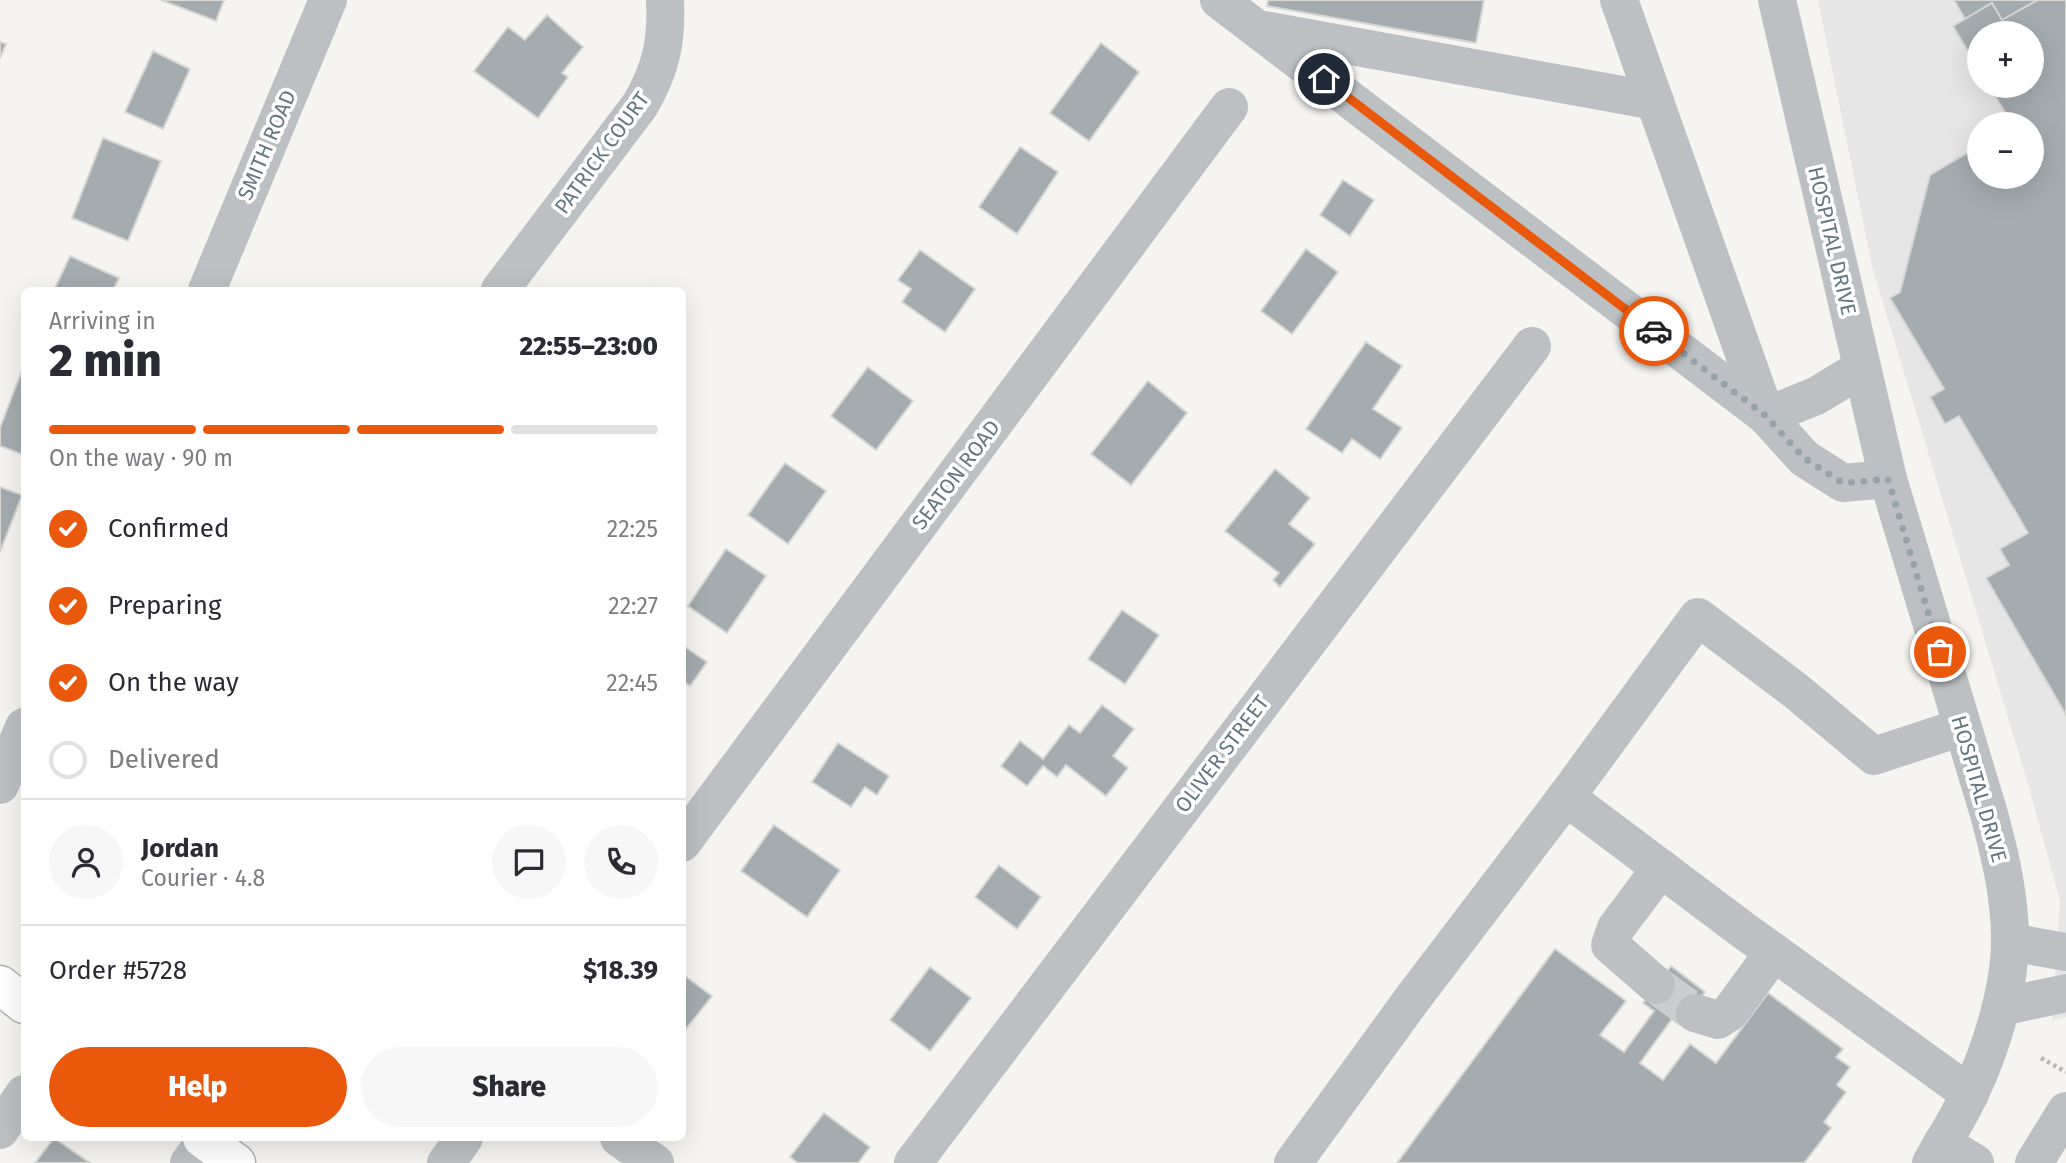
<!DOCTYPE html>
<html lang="en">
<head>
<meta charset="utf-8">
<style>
	body { margin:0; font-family:"Fira Sans",sans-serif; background:#f7f7f7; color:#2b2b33; height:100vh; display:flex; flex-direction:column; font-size:26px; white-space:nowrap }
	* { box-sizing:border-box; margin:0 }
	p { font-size:23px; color:#7c7c81 }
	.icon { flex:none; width:38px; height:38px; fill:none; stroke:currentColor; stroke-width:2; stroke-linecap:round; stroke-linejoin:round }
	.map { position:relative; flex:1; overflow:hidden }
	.details { position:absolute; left:21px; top:287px; width:665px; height:854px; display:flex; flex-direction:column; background:#fff; border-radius:10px; box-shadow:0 7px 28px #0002 }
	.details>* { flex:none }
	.buttons { position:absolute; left:1967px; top:21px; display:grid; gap:14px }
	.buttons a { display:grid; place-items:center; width:77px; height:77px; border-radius:50%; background:#fff; box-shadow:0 7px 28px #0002; font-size:35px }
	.pin { position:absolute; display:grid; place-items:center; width:60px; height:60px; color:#fff; margin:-30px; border:4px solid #fff; border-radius:50%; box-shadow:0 2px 7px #0007 }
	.courier { position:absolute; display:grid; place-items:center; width:70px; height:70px; margin:-35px; border:5px solid #ea580c; border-radius:50%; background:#fff; color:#222; box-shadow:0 2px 9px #0007 }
	.headline em { font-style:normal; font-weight:800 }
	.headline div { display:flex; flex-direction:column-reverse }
	.headline { display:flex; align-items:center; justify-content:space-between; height:119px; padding:0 28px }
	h1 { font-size:46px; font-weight:800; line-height:52px }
	.bar { display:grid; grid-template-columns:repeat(4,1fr); gap:10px 7px; align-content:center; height:84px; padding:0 28px }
	.bar i { height:9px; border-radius:5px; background:#e1e1e2 }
	.bar .on { background:#ea580c }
	.bar p { grid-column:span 4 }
	.line { display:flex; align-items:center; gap:18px; padding:0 28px; border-top:2px solid #e1e1e2 }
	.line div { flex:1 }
	.round { display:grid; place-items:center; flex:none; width:74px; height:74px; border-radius:37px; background:#f7f7f7 }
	ol { padding:0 28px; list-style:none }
	li { display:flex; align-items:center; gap:21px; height:77px }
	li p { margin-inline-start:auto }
	li .icon { padding:7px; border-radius:50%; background:#ea580c; color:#fff; stroke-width:4 }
	li:last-child { color:#7c7c81 }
	li i { width:38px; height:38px; border:4px solid #e1e1e2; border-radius:50% }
	.button { display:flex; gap:14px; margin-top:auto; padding:14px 28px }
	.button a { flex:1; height:80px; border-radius:42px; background:#ea580c; color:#fff; font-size:28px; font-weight:800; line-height:80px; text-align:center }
	.button a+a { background:#f7f7f7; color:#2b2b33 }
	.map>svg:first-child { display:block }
	.built { fill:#e5e6e5; fill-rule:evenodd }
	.building { fill:#a4acb0; stroke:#d6d6d4; stroke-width:2 }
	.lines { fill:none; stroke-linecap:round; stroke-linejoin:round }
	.minor-tunnel { stroke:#cacecf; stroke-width:38; stroke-dasharray:38 19; stroke-linecap:butt }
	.major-casing { stroke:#adb3b6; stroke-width:41 }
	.path { stroke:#b6b9bb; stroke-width:4.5; stroke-dasharray:3.5 3.5; stroke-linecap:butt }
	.minor { stroke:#bcc0c3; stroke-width:38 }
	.major { stroke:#fff; stroke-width:38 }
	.done { stroke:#98a3a8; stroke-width:7; stroke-dasharray:0 12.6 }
	.route { stroke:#ea580c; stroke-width:9 }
	.labels { text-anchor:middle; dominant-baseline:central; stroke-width:7; stroke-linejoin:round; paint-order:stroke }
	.street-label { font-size:21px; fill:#667780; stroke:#fff }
</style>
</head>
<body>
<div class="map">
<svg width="2066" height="1163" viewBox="0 0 2066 1163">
	<rect width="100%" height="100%" fill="#f5f4f1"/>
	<path class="built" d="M1818 0H2066V1017L2052 1021 2060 901 2028 784 1872 266ZM1979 33H2032V86H1979ZM1979 124H2032V177H1979Z"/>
	<g class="building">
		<path d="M161 0H224L216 21Z"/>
		<path d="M1268 0H1484L1476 43 1267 6Z"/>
		<path d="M1954 0H2038L2002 20 1992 3 1965 19Z"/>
		<path d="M2038 0H2066V715L1986 578 2009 565 2000 549 2028 533 1959 416 1945 424 1930 397 1944 389 1890 298 1900 292 1930 175 1979 146V177H2032V124H2012L1989 86H2032V33H1979V70L1953 26 1992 3 2002 20Z"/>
		<path d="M547 15 583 47 562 73 568 77 538 118 474 71 508 27 525 40Z"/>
		<path d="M0 42 6 44 0 58Z"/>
		<path d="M1101 43 1139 72 1089 141 1050 113Z"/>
		<path d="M153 51 190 69 163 129 125 112Z"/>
		<path d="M103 138 161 161 128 241 72 218Z"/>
		<path d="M1020 147 1058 172 1017 234 979 207Z"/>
		<path d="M1343 180 1374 200 1350 236 1320 215Z"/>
		<path d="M1306 249 1338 272 1292 334 1261 311Z"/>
		<path d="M920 250 975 289 945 332 902 302 911 289 898 280Z"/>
		<path d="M70 256 119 278 113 290H54Z"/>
		<path d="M1366 342 1402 366 1373 409 1402 428 1380 459 1352 439 1342 453 1306 429Z"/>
		<path d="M24 365V455L0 446V428Z"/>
		<path d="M868 367 913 401 876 450 831 416Z"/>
		<path d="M1148 381 1187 413 1131 485 1091 454Z"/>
		<path d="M785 463 826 491 788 544 748 515Z"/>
		<path d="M1275 469 1310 498 1289 524 1315 544 1280 587 1273 580 1279 573 1225 531Z"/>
		<path d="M0 487 22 495 0 552Z"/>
		<path d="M726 549 766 576 727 633 688 606Z"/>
		<path d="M1122 610 1159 635 1125 684 1088 659Z"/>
		<path d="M682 645 707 662 690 686 682 680Z"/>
		<path d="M1102 705 1134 729 1113 756 1128 768 1106 796 1066 765 1057 777 1043 766 1027 786 1001 766 1020 741 1043 759 1069 725 1080 733Z"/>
		<path d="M838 743 889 776 877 795 865 787 851 807 812 782Z"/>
		<path d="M774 825 840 870 807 917 741 871Z"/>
		<path d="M999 865 1041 897 1017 929 975 897Z"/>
		<path d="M1555 949 1626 1001 1600 1035 1624 1052 1654 1011 1643 1003 1671 966 1705 992 1680 1025 1672 1019 1640 1063 1663 1080 1690 1044 1716 1063 1768 993 1843 1049 1836 1057 1850 1067 1837 1085 1846 1092 1824 1122 1831 1128 1804 1163H1397Z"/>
		<path d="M930 967 971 998 930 1051 890 1020Z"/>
		<path d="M682 974 712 996 682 1034Z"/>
		<path d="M824 1113 870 1147 858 1163H798L790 1157Z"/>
		<path d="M54 1138 90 1163H35Z"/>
	</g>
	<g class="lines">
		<path class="minor-tunnel" d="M1656 985 1695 1013"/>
		<defs>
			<g id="major">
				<path d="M0 985 24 1004"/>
				<path d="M202 1138 236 1163"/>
			</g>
		</defs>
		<use href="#major" class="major-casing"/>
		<path class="path" d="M2041 1058 2066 1072"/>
		<g class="minor">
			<path d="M1219 0 1766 416 1816 396 1862 368"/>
			<path d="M1619 0 1766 416 1804 458 1843 483 1888 479"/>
			<path d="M1777 0 1888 479 1989 814C2000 855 2010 896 2010 940 2010 988 1991 1050 1970 1093 1959 1117 1944 1140 1931 1163"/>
			<path d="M1264 30 1655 101"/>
			<path d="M207 290 328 0"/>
			<path d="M500 290 640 105C661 69 667 42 665 0"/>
			<path d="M1962 727 1874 756 1796 691 1698 617 1566 797 1743 930 1970 1094"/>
			<path d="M0 785 24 727"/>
			<path d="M682 843 1229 107"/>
			<path d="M2010 942 2066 952"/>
			<path d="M1656 985 1610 945 1616 928 1661 868"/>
			<path d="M2001 1007 2066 993"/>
			<path d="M1695 1013 1718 1020 1730 1012 1774 952"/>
			<path d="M0 1130 24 1094"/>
			<path d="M619 1138 655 1163"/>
			<path d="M1942 1143 1975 1163"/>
			<path d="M189 1163 206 1140"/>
			<path d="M446 1163 464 1138"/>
			<path d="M913 1163 1532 346"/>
			<path d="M1293 1163 1413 998 1566 797"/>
			<path d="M2034 1163 2066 1111"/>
		</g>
		<use href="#major" class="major"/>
	</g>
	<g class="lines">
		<path class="done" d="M1654 331 1766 416 1804 458 1843 483 1888 479 1940 652"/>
		<path class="route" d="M1324 79 1654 331"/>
	</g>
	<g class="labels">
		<g class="street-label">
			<text transform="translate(267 145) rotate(-67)">SMITH ROAD</text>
			<text transform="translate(602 153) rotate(-54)">PATRICK COURT</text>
			<text transform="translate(1832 241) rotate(77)">HOSPITAL DRIVE</text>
			<text transform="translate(956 475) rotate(-53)">SEATON ROAD</text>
			<text transform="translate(1222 754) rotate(-53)">OLIVER STREET</text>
			<text transform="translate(1979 789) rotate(74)">HOSPITAL DRIVE</text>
		</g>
	</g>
</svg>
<div class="buttons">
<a>+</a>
<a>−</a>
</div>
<div class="pin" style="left:1940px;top:652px;background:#ea580c"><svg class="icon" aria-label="bag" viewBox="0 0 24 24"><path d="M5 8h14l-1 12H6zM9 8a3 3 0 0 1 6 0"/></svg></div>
<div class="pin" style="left:1324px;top:79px;background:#1f2937"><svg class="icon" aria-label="home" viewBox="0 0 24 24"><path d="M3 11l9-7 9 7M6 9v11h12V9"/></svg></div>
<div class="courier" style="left:1654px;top:331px"><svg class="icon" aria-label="car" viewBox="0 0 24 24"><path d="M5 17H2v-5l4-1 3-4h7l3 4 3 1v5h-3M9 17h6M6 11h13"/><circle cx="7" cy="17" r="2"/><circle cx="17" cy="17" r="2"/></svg></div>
<section class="details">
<div class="headline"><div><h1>2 min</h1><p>Arriving in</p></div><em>22:55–23:00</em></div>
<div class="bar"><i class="on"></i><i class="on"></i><i class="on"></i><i></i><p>On the way · 90 m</p></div>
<ol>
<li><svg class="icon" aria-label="check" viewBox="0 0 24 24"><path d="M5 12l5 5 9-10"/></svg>Confirmed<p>22:25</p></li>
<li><svg class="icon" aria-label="check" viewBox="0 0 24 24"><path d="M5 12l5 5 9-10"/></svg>Preparing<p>22:27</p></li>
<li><svg class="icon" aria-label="check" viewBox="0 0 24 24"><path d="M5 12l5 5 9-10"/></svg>On the way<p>22:45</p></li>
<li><i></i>Delivered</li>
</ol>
<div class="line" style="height:126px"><a class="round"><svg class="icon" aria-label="person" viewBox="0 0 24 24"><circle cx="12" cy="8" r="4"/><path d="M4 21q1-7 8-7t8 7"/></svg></a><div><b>Jordan</b><p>Courier · 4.8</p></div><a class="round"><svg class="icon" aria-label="chat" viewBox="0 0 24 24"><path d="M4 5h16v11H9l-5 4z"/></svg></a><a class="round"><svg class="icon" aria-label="phone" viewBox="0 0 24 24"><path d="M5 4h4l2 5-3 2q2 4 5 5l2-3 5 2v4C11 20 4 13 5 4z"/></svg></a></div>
<div class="line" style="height:91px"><div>Order #5728</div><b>$18.39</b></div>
<div class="button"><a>Help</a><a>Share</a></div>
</section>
</div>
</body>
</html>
